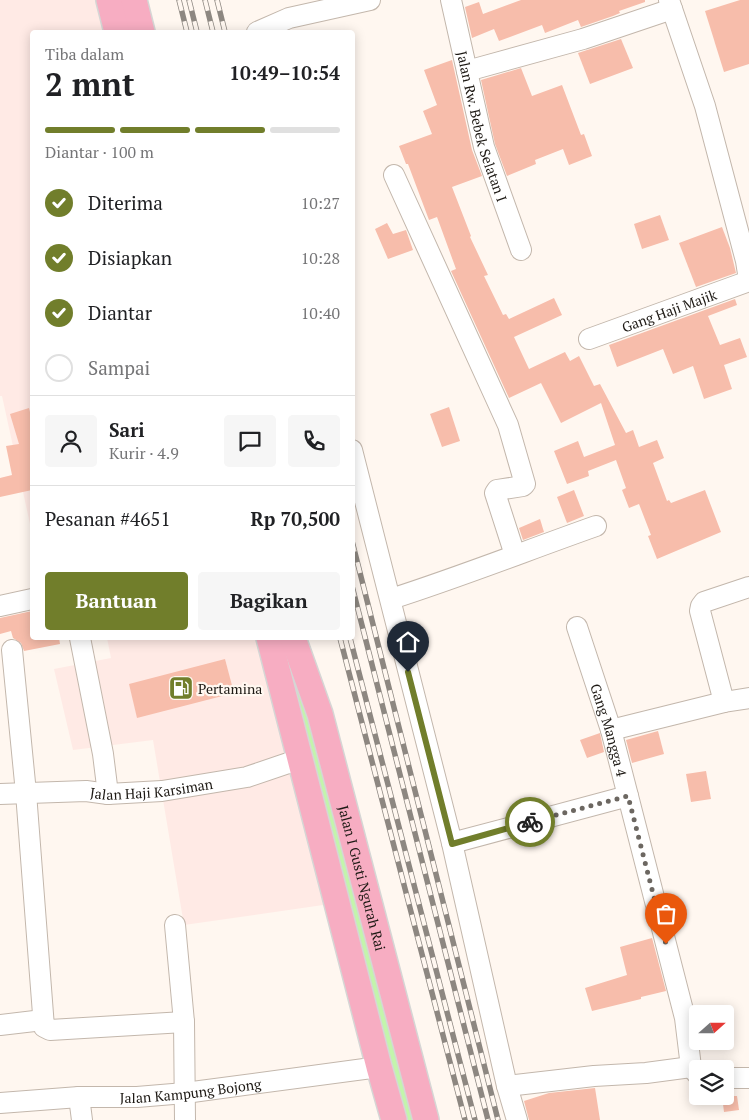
<!DOCTYPE html>
<html lang="id">
<head>
<meta charset="utf-8">
<style>
	body { margin:0; font-family:"PT Serif",serif; background:#f6f6f6; color:#202124; height:100vh; display:flex; flex-direction:column; font-size:19px; white-space:nowrap }
	* { box-sizing:border-box; margin:0 }
	p { font-size:16px; color:#757577 }
	.icon { flex:none; width:28px; height:28px; fill:none; stroke:currentColor; stroke-width:2; stroke-linecap:round; stroke-linejoin:round }
	.map { position:relative; flex:1; overflow:hidden }
	.side { position:absolute; left:30px; top:30px; width:325px; height:610px; display:flex; flex-direction:column; background:#fff; border-radius:5px; box-shadow:0 2px 12px #0003 }
	.side>* { flex:none }
	.needle { width:32px; rotate:69deg }
	.controls { position:absolute; left:689px; top:1005px; display:grid; gap:10px }
	.controls a { display:grid; place-items:center; width:45px; height:45px; border-radius:5px; background:#fff; box-shadow:0 2px 12px #0003; font-size:25px }
	.pin { position:absolute; display:grid; place-items:center; width:42px; height:42px; color:#fff; margin:-51px -21px; border-radius:50% 50% 50% 0; rotate:-45deg; box-shadow:0 0 5px #0007 }
	.pin .icon { rotate:45deg }
	.courier { position:absolute; display:grid; place-items:center; width:50px; height:50px; margin:-25px; border:4px solid #717e2b; border-radius:50%; background:#fff; color:#222; box-shadow:0 1px 6px #0007 }
	.headline em { font-style:normal; font-weight:600 }
	.headline div { display:flex; flex-direction:column-reverse }
	.headline { display:flex; align-items:center; justify-content:space-between; height:85px; padding:0 15px }
	h1 { font-size:32px; font-weight:600; line-height:38px }
	.bar { display:grid; grid-template-columns:repeat(4,1fr); gap:8px 5px; align-content:center; height:60px; padding:0 15px }
	.bar i { height:6px; border-radius:4px; background:#e0e0e0 }
	.bar .selected { background:#717e2b }
	.bar p { grid-column:span 4 }
	.line { display:flex; align-items:center; gap:12px; padding:0 15px; border-top:1px solid #e0e0e0 }
	.line div { flex:1 }
	.round { display:grid; place-items:center; flex:none; width:52px; height:52px; border-radius:5px; background:#f6f6f6 }
	ol { padding:0 15px; list-style:none }
	li { display:flex; align-items:center; gap:15px; height:55px }
	li p { margin-inline-start:auto }
	li .icon { padding:5px; border-radius:50%; background:#717e2b; color:#fff; stroke-width:4 }
	li:last-child { color:#757577 }
	li i { width:28px; height:28px; border:2px solid #e0e0e0; border-radius:50% }
	.button { display:flex; gap:10px; margin-top:auto; padding:10px 15px }
	.button a { flex:1; height:58px; border-radius:5px; background:#717e2b; color:#fff; font-size:20px; font-weight:600; line-height:58px; text-align:center }
	.button a+a { background:#f6f6f6; color:#202124 }
	.map>svg:first-child { display:block }
	.commercial { fill:#ffeae5 }
	.green { fill:#c3f5ac }
	.building { fill:#f7bdab }
	.lines { fill:none; stroke-linecap:round; stroke-linejoin:round }
	.minor-casing { stroke:#c3b7ac; stroke-width:22 }
	.major-casing { stroke:#d6d6d5; stroke-width:28 }
	.minor { stroke:#fff; stroke-width:20 }
	.major { stroke:#f7adc2; stroke-width:25 }
	.rail-casing { stroke:#8d8781; stroke-width:5.5 }
	.rail { stroke:#fff7f0; stroke-width:4; stroke-dasharray:11; stroke-linecap:butt }
	.done { stroke:#6c6761; stroke-width:5; stroke-dasharray:0 9 }
	.route { stroke:#717e2b; stroke-width:6 }
	.labels { text-anchor:middle; dominant-baseline:central; stroke-width:4.5; stroke-linejoin:round; paint-order:stroke }
	.street-label { font-size:14px; fill:#1d1914; stroke:#fff7f0 }
	.poi-label { font-size:14px; fill:#1d1914; stroke:#fff7f0; text-anchor:start }
</style>
</head>
<body>
<div class="map">
<svg width="749" height="1120" viewBox="0 0 749 1120">
	<rect width="100%" height="100%" fill="#fff7f0"/>
	<g class="commercial">
		<path d="M0 0H109L117 32H32V533L2 396H0Z"/>
		<path d="M107 638H269L337 903 184 925 153 740 73 750 54 669 111 658Z"/>
	</g>
	<path class="green" d="M269 638H293L426 1120H394Z"/>
	<g class="building">
		<path d="M521 0H645V2L619 11 620 13 613 16 581 27 578 20 545 33 542 25 499 41 494 29 472 38 465 7 479 2 483 14Z"/>
		<path d="M740 0H749V64L724 72 705 11Z"/>
		<path d="M621 39 633 68 590 84 578 53Z"/>
		<path d="M452 60 472 150 482 176 452 187 471 236 470 237 488 275 484 276 503 315 506 314 509 319 554 298 562 315 514 337 529 369 565 352 570 361 579 356 594 386 600 384 626 433 633 430 639 447 657 440 664 458 653 463 667 501 669 500 671 503 705 490 721 532 657 559 648 536 651 535 639 504 629 508 622 490 626 488 616 460 588 471 589 476 567 484 554 451 578 441 584 457 615 445 601 403 561 423 541 383 509 398 451 271 456 269 437 217 429 220 408 164H406L399 146 432 134 423 111 437 105 424 70Z"/>
		<path d="M521 68 532 96 562 85 581 135 584 134 592 156 569 165 563 149 535 160 536 164 507 176 495 144 481 80Z"/>
		<path d="M660 215 669 240 642 249 634 224Z"/>
		<path d="M387 223 393 234 406 230 413 250 388 259 375 229Z"/>
		<path d="M722 227 730 248 736 273 696 287 679 243Z"/>
		<path d="M735 299 737 305 708 316 720 345 740 338 747 357 724 365 732 389 704 399 693 366 673 374 663 349 617 367 609 345Z"/>
		<path d="M449 407 460 441 442 447 430 414Z"/>
		<path d="M29 408 32 420V490L0 497V478L12 475 6 446 19 444 10 414Z"/>
		<path d="M574 490 584 516 567 523 557 497Z"/>
		<path d="M540 519 544 532 523 540 519 528Z"/>
		<path d="M32 611V638H59L60 644 24 651 21 643 13 638 11 631 0 634V618Z"/>
		<path d="M225 659 234 693 137 718 129 684Z"/>
		<path d="M658 731 664 754 632 763 626 740Z"/>
		<path d="M600 733 604 752 587 758 580 740Z"/>
		<path d="M706 771 711 799 691 802 686 774Z"/>
		<path d="M652 938 666 991 641 997V999L592 1011 585 988 627 975 620 947Z"/>
		<path d="M595 1088 600 1120H529L524 1101 549 1093Z"/>
		<path d="M722 1096H737L739 1110 724 1112Z"/>
	</g>
	<g class="lines">
		<defs>
			<g id="minor">
				<path id="s1" d="M451 0 484 147 521 250"/>
				<path d="M669 0 705 106 746 261 749 280"/>
				<path d="M257 32 289 18 370 0"/>
				<path d="M467 71 583 39 672 9"/>
				<path d="M394 175 508 425 525 484 523 486 497 490 495 493 515 555"/>
				<path id="s2" d="M589 339 749 281"/>
				<path d="M352 450 452 843 507 1086 517 1120"/>
				<path d="M391 599C460 577 528 550 596 526"/>
				<path d="M0 606 32 599"/>
				<path id="s3" d="M577 627 611 730 628 796 685 1018 691 1067 698 1075"/>
				<path d="M80 638 103 754 108 794"/>
				<path d="M12 650 26 793 44 1027 50 1030 184 1022"/>
				<path d="M724 702 700 611 701 606 704 602 749 587"/>
				<path d="M611 730 724 702 749 698"/>
				<path id="s4" d="M0 794 86 791 108 794 162 791 247 777 300 759"/>
				<path d="M452 843 628 796"/>
				<path d="M175 925 184 1022 185 1120"/>
				<path d="M0 1025 43 1020"/>
				<path d="M725 1078H749"/>
				<path d="M507 1086 594 1076 646 1073 691 1067"/>
				<path d="M79 1097 82 1120"/>
				<path id="s5" d="M0 1103 79 1097H137L185 1093 379 1067"/>
			</g>
			<g id="major">
				<path d="M109 0 117 32"/>
				<path d="M134 0 142 32"/>
				<path d="M269 638 379 1067 394 1120"/>
				<path id="s6" d="M293 638 320 714 426 1120"/>
			</g>
		</defs>
		<use href="#minor" class="minor-casing"/>
		<use href="#major" class="major-casing"/>
		<use href="#minor" class="minor"/>
		<use href="#major" class="major"/>
		<defs>
			<g id="rail">
				<path d="M179 0 187 32"/>
				<path d="M189 0 197 32"/>
				<path d="M205 0 213 32"/>
				<path d="M217 0 225 32"/>
				<path d="M352 541 498 1120"/>
				<path d="M352 586 488 1120"/>
				<path d="M340 638 465 1120"/>
				<path d="M350 638 475 1120"/>
			</g>
		</defs>
		<use href="#rail" class="rail-casing"/>
		<use href="#rail" class="rail"/>
	</g>
	<g class="lines">
		<path class="done" d="M530 822 628 796 666 944"/>
		<path class="route" d="M408 672 452 844 530 822"/>
	</g>
	<defs>
		<symbol id="fuel-square" viewBox="-11 -11 22 22"><rect x="-9" y="-9" width="18" height="18" rx="4" fill="#717e2b" stroke="#fff7f0"/><path d="M-5.5-6h7V0h2V4h1.3V-2.5L3-4.5l.8-.8L6-3V5H2.5V1h-1V6h-7ZM-4.2-4.7v3.2H.2V-4.7Z" fill="#fff"/></symbol>
	</defs>
	<g fill-rule="evenodd">
		<use href="#fuel-square" x="167" y="674" width="28" height="28"/>
	</g>
	<g class="labels">
		<g class="street-label">
			<text stroke="none"><textPath href="#s1" startOffset="130">Jalan Rw. Bebek Selatan I</textPath></text>
			<text stroke="none"><textPath href="#s2" startOffset="85">Gang Haji Majik</textPath></text>
			<text stroke="none"><textPath href="#s3" startOffset="108">Gang Mangga 4</textPath></text>
			<text stroke="none"><textPath href="#s4" startOffset="152">Jalan Haji Karsiman</textPath></text>
			<text stroke="none"><textPath href="#s6" startOffset="250">Jalan I Gusti Ngurah Rai</textPath></text>
			<text stroke="none"><textPath href="#s5" startOffset="191">Jalan Kampung Bojong</textPath></text>
		</g>
		<g class="poi-label">
			<text x="198" y="688">Pertamina</text>
		</g>
	</g>
</svg>
<div class="controls">
<a><svg class="needle" viewBox="-14 -14 28 28"><path d="M0-13l5 13h-10z" fill="#e53935"/><path d="M0 13l5-13h-10z" fill="#757577"/></svg></a>
<a><svg class="icon" aria-label="layers" viewBox="0 0 24 24"><path d="M12 4l9 5-9 5-9-5zM3 14l9 5 9-5"/></svg></a>
</div>
<div class="pin" style="left:666px;top:944px;background:#ea580c"><svg class="icon" aria-label="bag" viewBox="0 0 24 24"><path d="M5 8h14l-1 12H6zM9 8a3 3 0 0 1 6 0"/></svg></div>
<div class="pin" style="left:408px;top:672px;background:#1f2937"><svg class="icon" aria-label="home" viewBox="0 0 24 24"><path d="M3 11l9-7 9 7M6 9v11h12V9"/></svg></div>
<div class="courier" style="left:530px;top:822px"><svg class="icon" aria-label="bike" viewBox="0 0 24 24"><circle cx="6" cy="16" r="4"/><circle cx="18" cy="16" r="4"/><path d="M6 16l4-8h5l3 8M10 8l3 8H6M13 5h3"/></svg></div>
<section class="side">
<div class="headline"><div><h1>2 mnt</h1><p>Tiba dalam</p></div><em>10:49–10:54</em></div>
<div class="bar"><i class="selected"></i><i class="selected"></i><i class="selected"></i><i></i><p>Diantar · 100 m</p></div>
<ol>
<li><svg class="icon" aria-label="check" viewBox="0 0 24 24"><path d="M5 12l5 5 9-10"/></svg>Diterima<p>10:27</p></li>
<li><svg class="icon" aria-label="check" viewBox="0 0 24 24"><path d="M5 12l5 5 9-10"/></svg>Disiapkan<p>10:28</p></li>
<li><svg class="icon" aria-label="check" viewBox="0 0 24 24"><path d="M5 12l5 5 9-10"/></svg>Diantar<p>10:40</p></li>
<li><i></i>Sampai</li>
</ol>
<div class="line" style="height:90px"><a class="round"><svg class="icon" aria-label="person" viewBox="0 0 24 24"><circle cx="12" cy="8" r="4"/><path d="M4 21q1-7 8-7t8 7"/></svg></a><div><b>Sari</b><p>Kurir · 4.9</p></div><a class="round"><svg class="icon" aria-label="chat" viewBox="0 0 24 24"><path d="M4 5h16v11H9l-5 4z"/></svg></a><a class="round"><svg class="icon" aria-label="phone" viewBox="0 0 24 24"><path d="M5 4h4l2 5-3 2q2 4 5 5l2-3 5 2v4C11 20 4 13 5 4z"/></svg></a></div>
<div class="line" style="height:65px"><div>Pesanan #4651</div><b>Rp 70,500</b></div>
<div class="button"><a>Bantuan</a><a>Bagikan</a></div>
</section>
</div>
</body>
</html>
